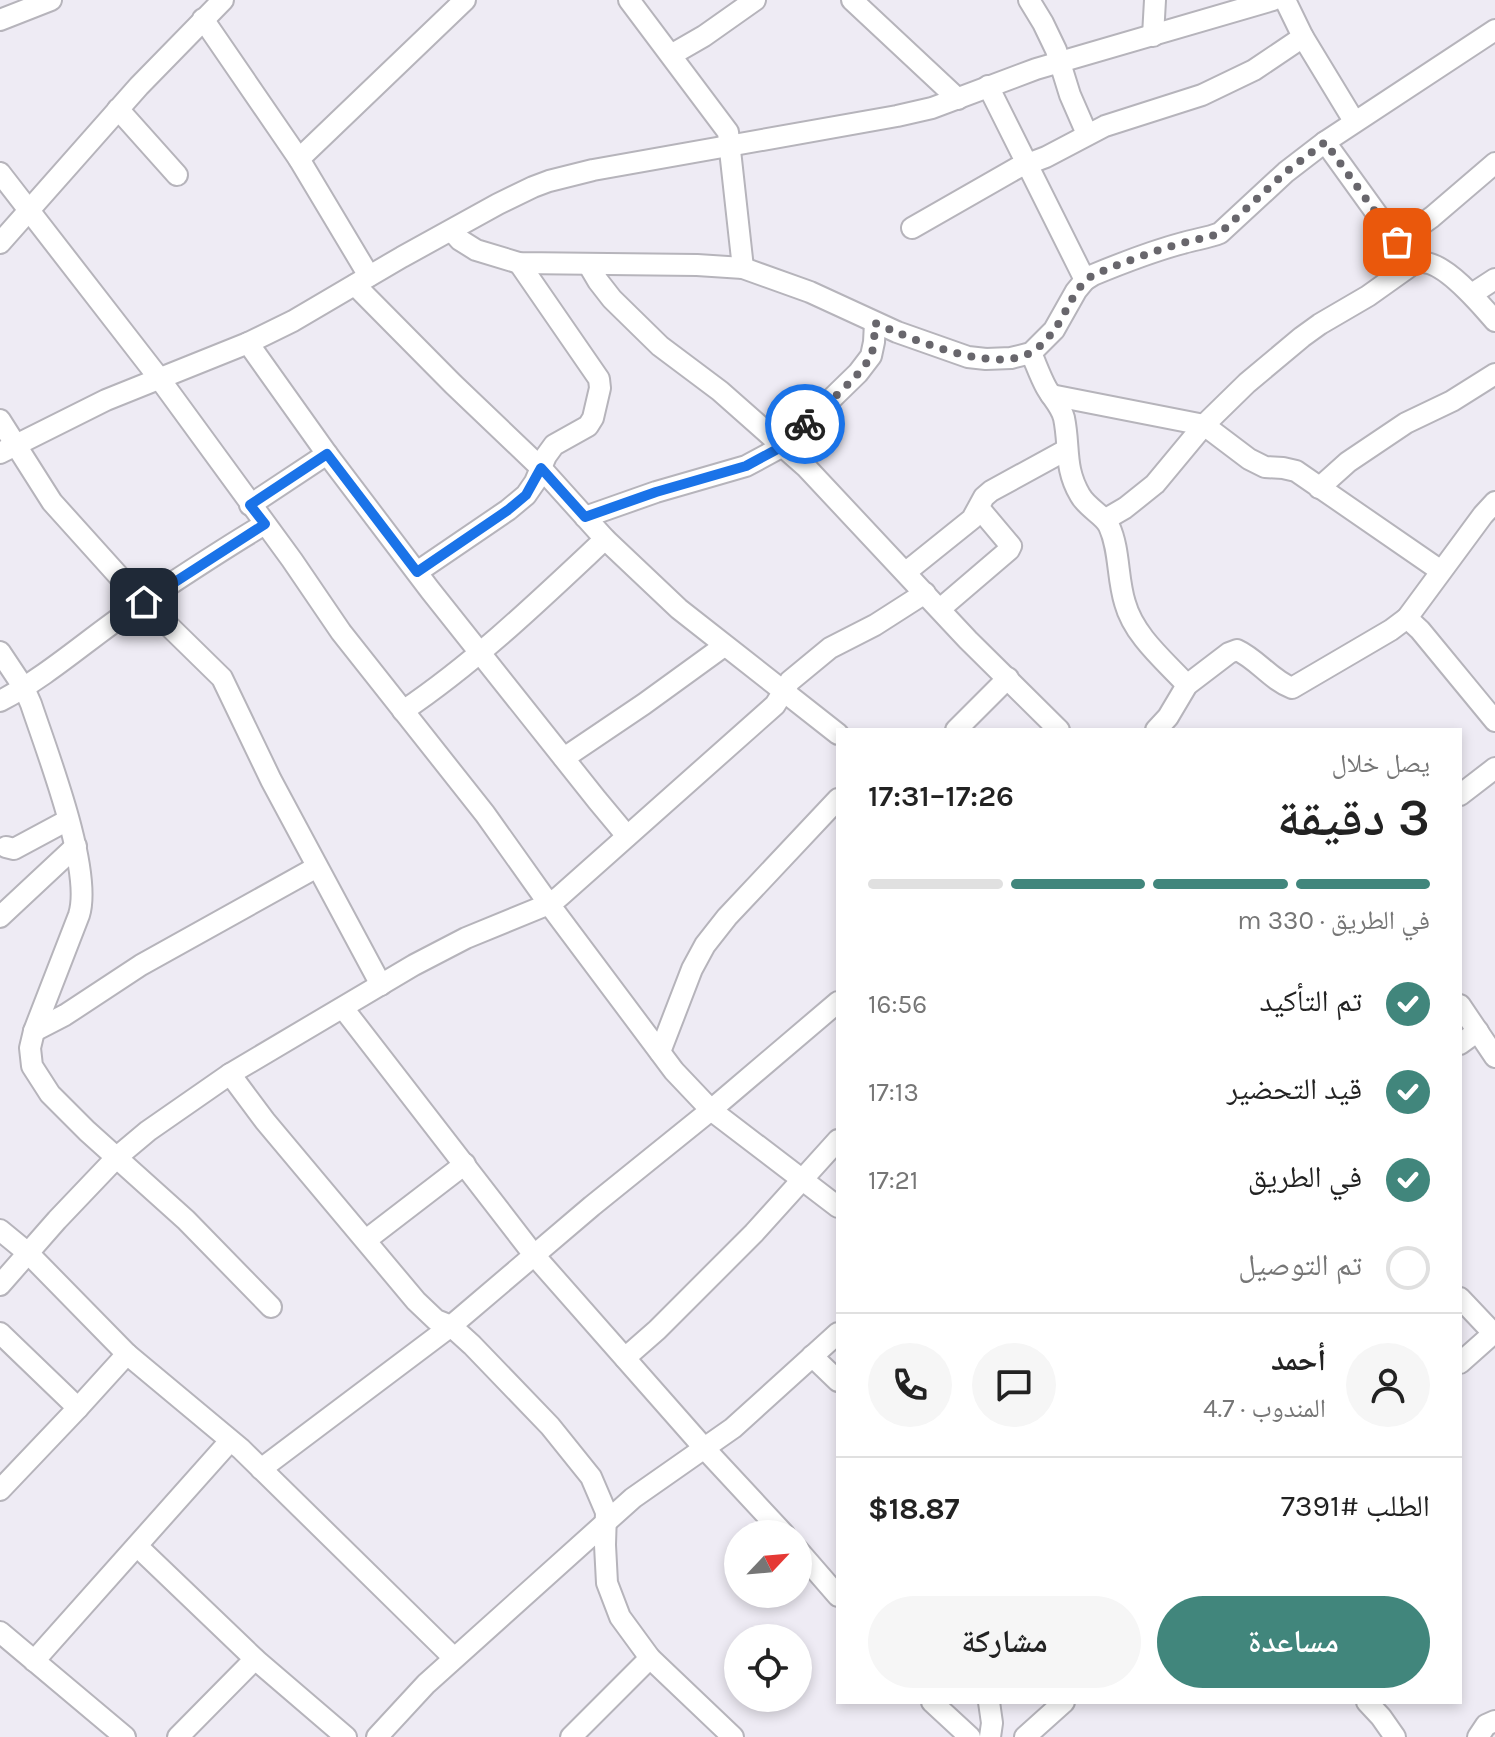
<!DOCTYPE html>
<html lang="ar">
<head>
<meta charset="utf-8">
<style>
	body { margin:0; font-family:Karla,"Noto Naskh Arabic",sans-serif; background:#f6f6f6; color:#222; direction:rtl; height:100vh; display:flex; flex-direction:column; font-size:30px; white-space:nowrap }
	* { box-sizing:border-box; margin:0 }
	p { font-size:26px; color:#767676 }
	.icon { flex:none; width:44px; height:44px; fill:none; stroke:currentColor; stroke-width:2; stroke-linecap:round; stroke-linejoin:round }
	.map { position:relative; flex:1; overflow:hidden; direction:ltr }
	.sheet { position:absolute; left:836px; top:728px; width:626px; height:976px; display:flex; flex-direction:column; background:#fff; border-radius:0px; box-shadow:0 4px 12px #0003; direction:rtl }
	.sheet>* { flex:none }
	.needle { width:52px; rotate:64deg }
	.buttons { position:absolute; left:724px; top:1520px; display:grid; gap:16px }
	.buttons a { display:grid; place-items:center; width:88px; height:88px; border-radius:50%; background:#fff; box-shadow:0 4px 12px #0003; font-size:40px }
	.pin { position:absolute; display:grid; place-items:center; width:68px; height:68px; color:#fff; margin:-34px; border-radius:16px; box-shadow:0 4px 12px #0006 }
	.courier { position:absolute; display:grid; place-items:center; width:80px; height:80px; margin:-40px; border:6px solid #1a73e8; border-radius:50%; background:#fff; color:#222; box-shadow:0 2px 10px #0007 }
	.overview em { font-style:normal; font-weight:600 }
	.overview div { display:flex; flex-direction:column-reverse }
	.overview { display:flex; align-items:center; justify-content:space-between; height:136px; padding:0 32px }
	h1 { font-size:52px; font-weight:600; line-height:60px }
	.bar { display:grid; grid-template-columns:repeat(4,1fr); gap:12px 8px; align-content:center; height:96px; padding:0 32px }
	.bar i { height:10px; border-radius:6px; background:#e0e0e0 }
	.bar .current { background:#41867c }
	.bar p { grid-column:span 4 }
	.line { display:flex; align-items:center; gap:20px; padding:0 32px; border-top:2px solid #e0e0e0 }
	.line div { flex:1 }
	.round { display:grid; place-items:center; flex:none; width:84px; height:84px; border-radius:42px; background:#f6f6f6 }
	ol { padding:0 32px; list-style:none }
	li { display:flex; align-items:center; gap:24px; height:88px }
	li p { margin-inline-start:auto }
	li .icon { padding:8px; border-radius:50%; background:#41867c; color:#fff; stroke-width:4 }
	li:last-child { color:#767676 }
	li i { width:44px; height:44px; border:4px solid #e0e0e0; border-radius:50% }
	.cta { display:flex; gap:16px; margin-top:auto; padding:16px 32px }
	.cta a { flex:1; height:92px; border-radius:48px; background:#41867c; color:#fff; font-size:32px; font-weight:600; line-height:92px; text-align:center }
	.cta a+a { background:#f6f6f6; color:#222 }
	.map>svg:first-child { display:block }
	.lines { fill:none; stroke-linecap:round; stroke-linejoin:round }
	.minor-casing { stroke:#b6b4bb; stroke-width:24 }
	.minor { stroke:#fff; stroke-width:20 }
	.done { stroke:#68666c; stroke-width:8; stroke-dasharray:0 14.4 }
	.route { stroke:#1a73e8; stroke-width:10 }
</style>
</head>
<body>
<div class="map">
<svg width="1495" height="1737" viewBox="0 0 1495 1737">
	<rect width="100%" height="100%" fill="#eeebf4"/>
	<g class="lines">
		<defs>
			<g id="minor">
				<path d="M629 0 728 132 743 268"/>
				<path d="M852 0 958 99"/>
				<path d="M1029 0 1043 23 1056 50 1070 95 1087 134"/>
				<path d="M1285 0 1303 37 1354 121"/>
				<path d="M203 19 299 159 369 276"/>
				<path d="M0 20 51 0"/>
				<path d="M1153 36 1155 0"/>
				<path d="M671 55 704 36 755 0"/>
				<path d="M988 86 1085 280"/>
				<path d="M118 109 177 175"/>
				<path d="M1325 142 1413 264"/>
				<path d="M299 159 465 0"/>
				<path d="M0 173 159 378 292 560 341 632 485 814 549 904 674 1071 711 1110 838 1207"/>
				<path d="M912 228 1017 168 1046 157 1105 126 1202 95 1254 70 1303 37"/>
				<path d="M452 231 460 240 476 250 519 263 697 265 743 268 810 292 897 332 968 357 986 359 1011 358 1031 353 1054 330 1076 291 1085 280 1093 275C1122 263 1153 251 1183 243 1196 239 1208 238 1220 233L1286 172 1325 142 1495 30"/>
				<path d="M1397 242 1432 217 1495 163"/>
				<path d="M0 243 139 86 223 0"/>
				<path d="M588 264 598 281 612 299 660 346 720 391 806 467 968 640 1059 730"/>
				<path d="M355 285 453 384 541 468 605 539 679 609 838 734"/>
				<path d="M1472 294 1495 279"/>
				<path d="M248 343 327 454 430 590 597 800 627 836"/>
				<path d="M1031 353C1036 364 1040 376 1046 387 1052 398 1061 406 1064 418 1070 447 1064 468 1080 495 1087 508 1104 515 1109 526 1120 550 1117 578 1125 603 1134 636 1165 661 1187 685"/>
				<path d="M1051 395 1204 425 1249 459 1265 467 1283 468 1296 471 1441 571"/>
				<path d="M0 420 52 502 125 583 222 678 271 780 381 985"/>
				<path d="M0 453 106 400 248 343 293 321 402 257 498 204 533 187 549 181 593 170 897 116 932 108 1036 69 1273 0"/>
				<path d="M1319 488 1348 462 1406 423 1452 401 1495 374"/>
				<path d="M250 505 327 454"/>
				<path d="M585 517 656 492 746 466 783 446 858 373 871 356 874 342 875 323"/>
				<path d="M1106 519 1125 508 1155 484 1204 425 1247 383 1302 337 1320 324 1368 296 1413 264C1438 252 1480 304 1495 321"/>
				<path d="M417 572 508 510 526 495 535 482 546 456 554 445 588 426 593 418 600 388 599 379 519 263"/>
				<path d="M906 572 972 519 984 497 991 491 1066 450"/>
				<path d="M940 609 1009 550 1011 546 979 508"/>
				<path d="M1407 618 1420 630 1495 721"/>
				<path d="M0 652 24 688 31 704C47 752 93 870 79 915L34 1031 30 1048 32 1066 50 1094 87 1131 186 1220 271 1307"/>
				<path d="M0 701C48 676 87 640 131 610 175 581 219 551 265 524"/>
				<path d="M403 711C477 661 541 599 605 539"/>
				<path d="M956 730 1008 678"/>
				<path d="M1156 730 1168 717 1187 685 1229 653 1237 650C1257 659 1271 680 1292 688L1391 630 1407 618 1483 515 1495 502"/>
				<path d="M564 758 644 704 724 646"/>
				<path d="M1460 795 1495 768"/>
				<path d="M6 847 14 849 68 820"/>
				<path d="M0 917 76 846"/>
				<path d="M1460 1005 1495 1057"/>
				<path d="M343 1008 534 1255 705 1449 784 1534"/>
				<path d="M34 1031 65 1015 141 965 317 867"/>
				<path d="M1460 1044 1478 1031"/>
				<path d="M660 1052 692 969 705 945 727 917 838 799"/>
				<path d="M230 1074 265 1121 416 1301 436 1320 451 1326 472 1345 550 1426 591 1477 606 1512 605 1545 607 1583 620 1617 650 1658 733 1737"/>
				<path d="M0 1230 28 1253 127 1354 241 1449 454 1658"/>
				<path d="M366 1240 465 1164"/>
				<path d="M0 1285 57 1220 117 1157 148 1131 230 1074 414 965 466 938 549 904 559 897 775 705 790 681 830 648 875 625 925 593"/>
				<path d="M1460 1298 1495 1335"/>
				<path d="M0 1333 78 1408"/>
				<path d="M812 1356 838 1381"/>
				<path d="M625 1358 657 1330 754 1233 838 1140"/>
				<path d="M1460 1363 1495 1332"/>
				<path d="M261 1469 451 1326 592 1206 711 1110 838 1002"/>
				<path d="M0 1490 78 1408 127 1354"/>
				<path d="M137 1546 255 1659 346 1737"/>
				<path d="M798 1550 838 1596"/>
				<path d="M0 1632 125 1737"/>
				<path d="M34 1661 230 1441"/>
				<path d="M932 1702 970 1737"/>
				<path d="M989 1702 992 1723 990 1737"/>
				<path d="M1367 1702 1381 1717 1395 1737"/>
				<path d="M178 1737 255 1659"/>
				<path d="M377 1737 426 1684 633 1498 733 1428 838 1333"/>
				<path d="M571 1737 650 1658"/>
				<path d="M1025 1737 1064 1702"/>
				<path d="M1478 1737 1486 1725 1495 1721"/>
			</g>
		</defs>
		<use href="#minor" class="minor-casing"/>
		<use href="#minor" class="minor"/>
	</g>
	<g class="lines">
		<path class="done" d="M805 424C823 406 862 376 871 355 875 345 874 333 875 323 912 339 996 376 1033 351 1040 347 1046 340 1051 334 1067 315 1072 289 1093 275 1122 263 1153 251 1183 243 1196 239 1208 238 1220 233L1286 172 1325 142 1397 242"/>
		<path class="route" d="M144 602 265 524 250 505 327 454 417 572 508 510 526 495 541 468 585 517 656 492 746 466 783 446 805 424"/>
	</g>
</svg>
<div class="buttons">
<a><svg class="needle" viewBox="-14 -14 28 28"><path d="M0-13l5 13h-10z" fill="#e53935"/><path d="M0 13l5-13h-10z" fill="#767676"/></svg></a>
<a><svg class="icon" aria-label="locate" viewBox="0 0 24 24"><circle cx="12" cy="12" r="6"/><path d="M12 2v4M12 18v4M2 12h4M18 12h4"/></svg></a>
</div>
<div class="pin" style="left:1397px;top:242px;background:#ea580c"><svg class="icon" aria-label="bag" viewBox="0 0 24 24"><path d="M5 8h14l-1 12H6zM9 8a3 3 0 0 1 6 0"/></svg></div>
<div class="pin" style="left:144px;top:602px;background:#1f2937"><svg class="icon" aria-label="home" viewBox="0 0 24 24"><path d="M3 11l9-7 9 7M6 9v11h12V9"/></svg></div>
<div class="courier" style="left:805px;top:424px"><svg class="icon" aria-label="bike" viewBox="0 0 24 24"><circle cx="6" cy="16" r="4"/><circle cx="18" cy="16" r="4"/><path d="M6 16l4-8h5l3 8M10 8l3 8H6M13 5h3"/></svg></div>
<section class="sheet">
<div class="overview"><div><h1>3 دقيقة</h1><p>يصل خلال</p></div><em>17:26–17:31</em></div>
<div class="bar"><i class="current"></i><i class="current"></i><i class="current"></i><i></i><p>في الطريق · 330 m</p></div>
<ol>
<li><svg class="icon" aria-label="check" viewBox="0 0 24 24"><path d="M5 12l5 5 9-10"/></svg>تم التأكيد<p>16:56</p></li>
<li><svg class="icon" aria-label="check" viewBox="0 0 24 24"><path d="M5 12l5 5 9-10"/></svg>قيد التحضير<p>17:13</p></li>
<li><svg class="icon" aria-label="check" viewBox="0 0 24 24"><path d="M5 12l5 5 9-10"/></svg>في الطريق<p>17:21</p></li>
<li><i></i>تم التوصيل</li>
</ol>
<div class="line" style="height:144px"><a class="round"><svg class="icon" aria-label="person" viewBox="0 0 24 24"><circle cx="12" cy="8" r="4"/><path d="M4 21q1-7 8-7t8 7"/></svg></a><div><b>أحمد</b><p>المندوب · 4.7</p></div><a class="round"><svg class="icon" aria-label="chat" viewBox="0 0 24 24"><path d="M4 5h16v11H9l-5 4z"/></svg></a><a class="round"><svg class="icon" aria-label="phone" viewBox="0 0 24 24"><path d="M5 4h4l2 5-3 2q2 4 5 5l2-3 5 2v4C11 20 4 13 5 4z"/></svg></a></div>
<div class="line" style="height:104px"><div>الطلب #7391</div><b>$18.87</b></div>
<div class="cta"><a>مساعدة</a><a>مشاركة</a></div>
</section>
</div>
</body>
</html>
